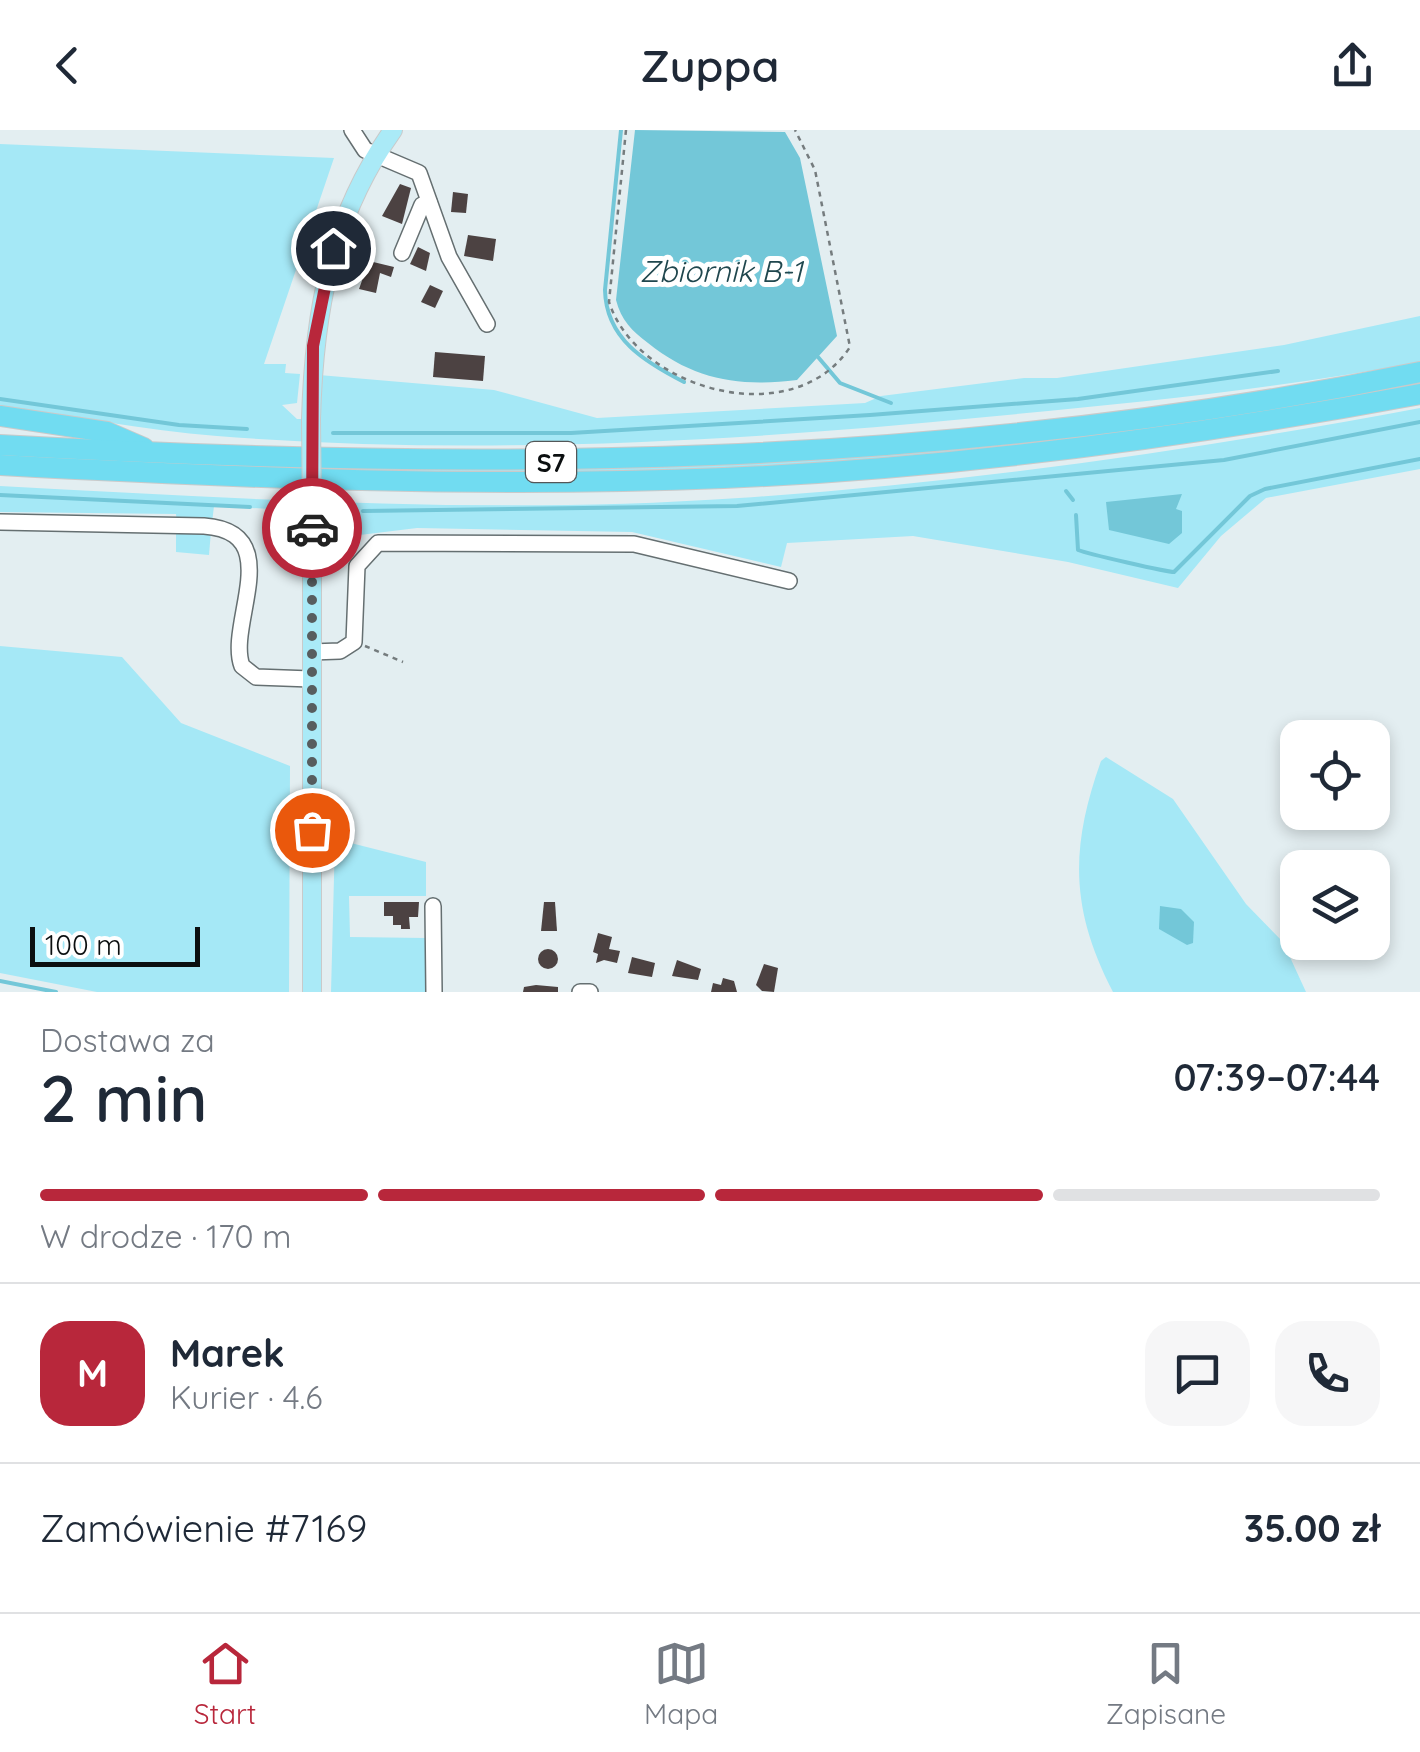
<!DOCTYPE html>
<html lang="pl">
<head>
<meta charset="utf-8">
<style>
	body { margin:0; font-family:Quicksand,sans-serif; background:#f6f6f7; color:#1f2937; height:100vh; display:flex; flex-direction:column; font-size:38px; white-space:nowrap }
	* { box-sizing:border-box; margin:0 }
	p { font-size:32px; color:#747a83 }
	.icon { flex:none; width:55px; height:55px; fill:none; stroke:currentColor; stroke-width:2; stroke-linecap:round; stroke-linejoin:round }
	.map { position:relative; height:862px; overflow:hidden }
	.sheet { display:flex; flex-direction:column; background:#fff; flex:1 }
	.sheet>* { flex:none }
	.tools { position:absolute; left:1280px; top:590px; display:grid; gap:20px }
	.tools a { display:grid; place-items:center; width:110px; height:110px; border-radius:20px; background:#fff; box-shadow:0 5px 15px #0003; font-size:50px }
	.scale { position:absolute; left:30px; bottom:25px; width:170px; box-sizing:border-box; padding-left:10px; border:5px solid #0b0f10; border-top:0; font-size:28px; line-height:35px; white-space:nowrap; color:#0b0f10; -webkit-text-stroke:8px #fff; paint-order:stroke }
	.pin { position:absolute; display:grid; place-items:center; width:85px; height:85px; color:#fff; margin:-42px; border:5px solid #fff; border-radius:50%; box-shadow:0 2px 10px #0007 }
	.courier { position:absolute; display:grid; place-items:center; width:100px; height:100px; margin:-50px; border:8px solid #b8273b; border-radius:50%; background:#fff; color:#222; box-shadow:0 2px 12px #0007 }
	.head em { font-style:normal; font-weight:600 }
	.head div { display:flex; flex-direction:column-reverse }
	.head { display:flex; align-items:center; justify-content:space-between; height:170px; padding:0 40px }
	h1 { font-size:65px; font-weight:600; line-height:75px }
	.bar { display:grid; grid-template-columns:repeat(4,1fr); gap:15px 10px; align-content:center; height:120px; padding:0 40px }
	.bar i { height:12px; border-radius:8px; background:#e0e1e3 }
	.bar .selected { background:#b8273b }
	.bar p { grid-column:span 4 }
	.line { display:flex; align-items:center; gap:25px; padding:0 40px; border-top:2px solid #e0e1e3 }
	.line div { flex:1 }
	.round { display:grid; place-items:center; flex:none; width:105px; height:105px; border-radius:30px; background:#f6f6f7 }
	header { display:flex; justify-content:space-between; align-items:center; height:130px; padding:0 40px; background:#fff; font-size:45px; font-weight:600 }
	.tabs { display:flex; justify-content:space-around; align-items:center; height:140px; border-top:2px solid #e0e1e3; background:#fff; font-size:28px; color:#747a83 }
	.tabs a { display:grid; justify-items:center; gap:5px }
	.tabs .selected { color:#b8273b }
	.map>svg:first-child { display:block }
	.green { fill:#a5e8f6 }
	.water { fill:#73c7d8 }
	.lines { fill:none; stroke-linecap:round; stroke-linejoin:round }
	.stream { stroke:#73c7d8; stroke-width:4 }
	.building { fill:#4c4242 }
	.minor-casing { stroke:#656f71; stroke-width:18 }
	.major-casing { stroke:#c9caca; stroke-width:20 }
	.highway-casing { stroke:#c9caca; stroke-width:22 }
	.path { stroke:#757c7e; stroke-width:2.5; stroke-dasharray:5 5; stroke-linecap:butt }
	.minor { stroke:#fff; stroke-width:15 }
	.major { stroke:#aaeaf7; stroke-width:18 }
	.highway { stroke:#71dcf1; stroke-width:20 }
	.major-bridge-casing { stroke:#c9caca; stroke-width:20; stroke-linecap:butt }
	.major-bridge { stroke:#aaeaf7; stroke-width:18 }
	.done { stroke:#575d5f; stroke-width:10; stroke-dasharray:0 18 }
	.route { stroke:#b8273b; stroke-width:12 }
	.labels { text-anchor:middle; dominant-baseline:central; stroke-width:10; stroke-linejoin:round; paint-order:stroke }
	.shield { fill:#fff; stroke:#545758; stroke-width:2.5 }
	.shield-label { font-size:25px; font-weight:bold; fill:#0b0f10 }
	.water-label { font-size:30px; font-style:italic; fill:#20474e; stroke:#fff }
</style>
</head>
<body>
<header><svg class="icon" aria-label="back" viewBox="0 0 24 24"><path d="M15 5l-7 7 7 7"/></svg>Zuppa<svg class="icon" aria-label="share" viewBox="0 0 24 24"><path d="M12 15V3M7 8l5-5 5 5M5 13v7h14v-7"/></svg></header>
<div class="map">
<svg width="1420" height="862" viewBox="0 0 1420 862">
	<rect width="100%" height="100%" fill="#e3eef1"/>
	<g class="green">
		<path d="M0 14 334 28 264 234H286L285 243 300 244 297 273 282 275 297 289H319V245L494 260 597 288 865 273 881 266 1024 248H1057L1284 215 1420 186V232C1276 259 1132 273 986 287 732 312 472 326 217 306 144 300 72 286 0 276Z"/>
		<path d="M1420 250V257L1217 293 868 333 516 347 0 328V321L375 338 728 334Z"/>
		<path d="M1420 278V339L1266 368 1221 406 1178 458 1068 432 913 406 787 413 781 437 632 402 417 398 319 410V388L335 400C310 376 251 379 214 376L212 393H177L176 384 0 382V356C246 369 493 385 739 368 967 353 1196 320 1420 278Z"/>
		<path d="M176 401H211L209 425 176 422Z"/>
		<path d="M0 516 122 527 181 593 290 636 289 862H97L0 843Z"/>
		<path d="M1106 627 1173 669 1246 774 1283 812 1306 862H1113C1070 779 1070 718 1101 631Z"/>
		<path d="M335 709 426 732V766H349L350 807 426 808 425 862H331Z"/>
	</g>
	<g class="water">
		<path d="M635 0 785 2 800 28 837 206 797 250C739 257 694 250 648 213 632 201 621 190 616 170Z"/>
		<path d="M1182 364 1176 379 1182 381V403L1169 414 1109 400 1106 372Z"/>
		<path d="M1160 776 1181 779 1194 792 1193 813 1187 815 1159 799Z"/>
	</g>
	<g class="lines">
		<g class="stream">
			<path d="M621 0 605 160C606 209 645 232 684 252"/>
			<path d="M818 227 840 253 891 273"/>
			<path d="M0 269 179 295 247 299"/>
			<path d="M333 303H571L870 285 1078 269 1278 241"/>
			<path d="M1066 361 1073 370"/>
			<path d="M0 365 250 377"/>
			<path d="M363 381 737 376 1224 330 1420 292"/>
			<path d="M1076 385 1078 420C1088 424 1167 442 1174 442L1250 366 1265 359 1420 329"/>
			<path d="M0 851 56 862"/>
		</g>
	</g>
	<g class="building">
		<path d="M400 54 411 58 402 94 382 86Z"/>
		<path d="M453 62 468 64 466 83 451 82Z"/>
		<path d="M468 105 496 109 493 131 464 126Z"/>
		<path d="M418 117 430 123 426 141 410 134Z"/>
		<path d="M369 131 394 137 391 147 380 143 376 163 359 159Z"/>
		<path d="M430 155 443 161 435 178 421 172Z"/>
		<path d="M435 222 485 226 483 251 433 247Z"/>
		<path d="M384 772H419L418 787H409L410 799H401V795H393V786H384Z"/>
		<path d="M544 772H555L557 801H541Z"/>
		<path d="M598 803 612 807 609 819 620 821 617 833 604 830 596 833 598 824 593 822Z"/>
		<circle cx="548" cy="829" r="10"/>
		<path d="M632 827 655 833 652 847 628 843Z"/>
		<path d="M677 830 701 839 698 850 672 846Z"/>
		<path d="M764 834 778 838 774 862 762 861 756 855Z"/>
		<path d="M723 848 734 851 737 862H711L713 853 721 855Z"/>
		<path d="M536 855 558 857V862H523L524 857Z"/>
	</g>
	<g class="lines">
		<defs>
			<g id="minor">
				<path d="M352 0 365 20 419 43 449 127 487 194"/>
				<path d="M402 123 422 75 429 72"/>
				<path d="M0 392 204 396C288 402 226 494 242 536L256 547 311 549"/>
				<path d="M311 522 340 521 354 512 357 436 378 413 634 414 789 451"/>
				<path d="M433 776 434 862"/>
				<path d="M580 862H590"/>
			</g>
			<g id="major">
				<path d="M311 289C314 183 330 89 393 0"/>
				<path d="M312 386V862"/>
			</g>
			<g id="highway">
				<path d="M0 286 107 302 144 318"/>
				<path d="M0 315C482 342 945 339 1420 242"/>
				<path d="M0 335C241 348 482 358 724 348 958 338 1190 307 1420 264"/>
			</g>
		</defs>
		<use href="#minor" class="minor-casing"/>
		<use href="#major" class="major-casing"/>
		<use href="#highway" class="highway-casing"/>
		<g class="path">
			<path d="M626 0 609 172C638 261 794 303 850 217L815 40 795 0"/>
			<path d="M365 516 403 532"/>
		</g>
		<use href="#minor" class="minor"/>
		<use href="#major" class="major"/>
		<use href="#highway" class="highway"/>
		<defs>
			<path id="major-bridge" d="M311 289 312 386"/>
		</defs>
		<use href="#major-bridge" class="major-bridge-casing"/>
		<use href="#major-bridge" class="major-bridge"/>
	</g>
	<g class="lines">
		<path class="done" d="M312 398V700"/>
		<path class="route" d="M312 398 313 216 333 118"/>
	</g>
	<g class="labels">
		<rect class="shield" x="526" y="312" width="50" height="40" rx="8"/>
		<g class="shield-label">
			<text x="551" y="332">S7</text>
		</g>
		<g class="water-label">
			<text x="721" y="141">Zbiornik B-1</text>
		</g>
	</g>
</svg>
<div class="tools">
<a><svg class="icon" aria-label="locate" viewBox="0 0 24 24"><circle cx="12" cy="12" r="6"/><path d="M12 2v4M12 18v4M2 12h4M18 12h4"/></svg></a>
<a><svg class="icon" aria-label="layers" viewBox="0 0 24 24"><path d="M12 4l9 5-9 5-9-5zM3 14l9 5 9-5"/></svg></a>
</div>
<div class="scale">100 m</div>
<div class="pin" style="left:312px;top:700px;background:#ea580c"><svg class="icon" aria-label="bag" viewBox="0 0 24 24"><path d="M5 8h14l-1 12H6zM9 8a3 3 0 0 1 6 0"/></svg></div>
<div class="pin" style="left:333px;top:118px;background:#1f2937"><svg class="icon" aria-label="home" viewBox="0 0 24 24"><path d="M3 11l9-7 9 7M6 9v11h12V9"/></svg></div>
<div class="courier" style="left:312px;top:398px"><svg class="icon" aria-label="car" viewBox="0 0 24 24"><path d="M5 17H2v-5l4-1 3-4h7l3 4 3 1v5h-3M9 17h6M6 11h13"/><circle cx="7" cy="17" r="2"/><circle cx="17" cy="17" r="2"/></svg></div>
</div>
<section class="sheet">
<div class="head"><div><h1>2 min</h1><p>Dostawa za</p></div><em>07:39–07:44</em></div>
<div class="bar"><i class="selected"></i><i class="selected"></i><i class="selected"></i><i></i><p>W drodze · 170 m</p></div>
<div class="line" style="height:180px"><b class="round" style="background:#b8273b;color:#fff">M</b><div><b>Marek</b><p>Kurier · 4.6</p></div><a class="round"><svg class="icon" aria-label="chat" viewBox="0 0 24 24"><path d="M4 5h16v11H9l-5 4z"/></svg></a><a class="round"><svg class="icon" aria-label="phone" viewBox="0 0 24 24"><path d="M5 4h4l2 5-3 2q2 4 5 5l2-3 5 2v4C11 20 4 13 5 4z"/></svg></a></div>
<div class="line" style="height:130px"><div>Zamówienie #7169</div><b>35.00 zł</b></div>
</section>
<nav class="tabs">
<a class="selected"><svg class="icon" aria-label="home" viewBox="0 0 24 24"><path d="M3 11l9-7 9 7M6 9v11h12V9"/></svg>Start</a>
<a><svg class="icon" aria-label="map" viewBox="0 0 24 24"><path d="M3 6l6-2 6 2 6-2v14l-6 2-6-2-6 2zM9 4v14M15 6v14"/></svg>Mapa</a>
<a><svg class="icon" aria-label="saved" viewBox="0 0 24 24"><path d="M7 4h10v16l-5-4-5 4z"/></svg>Zapisane</a>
</nav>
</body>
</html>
